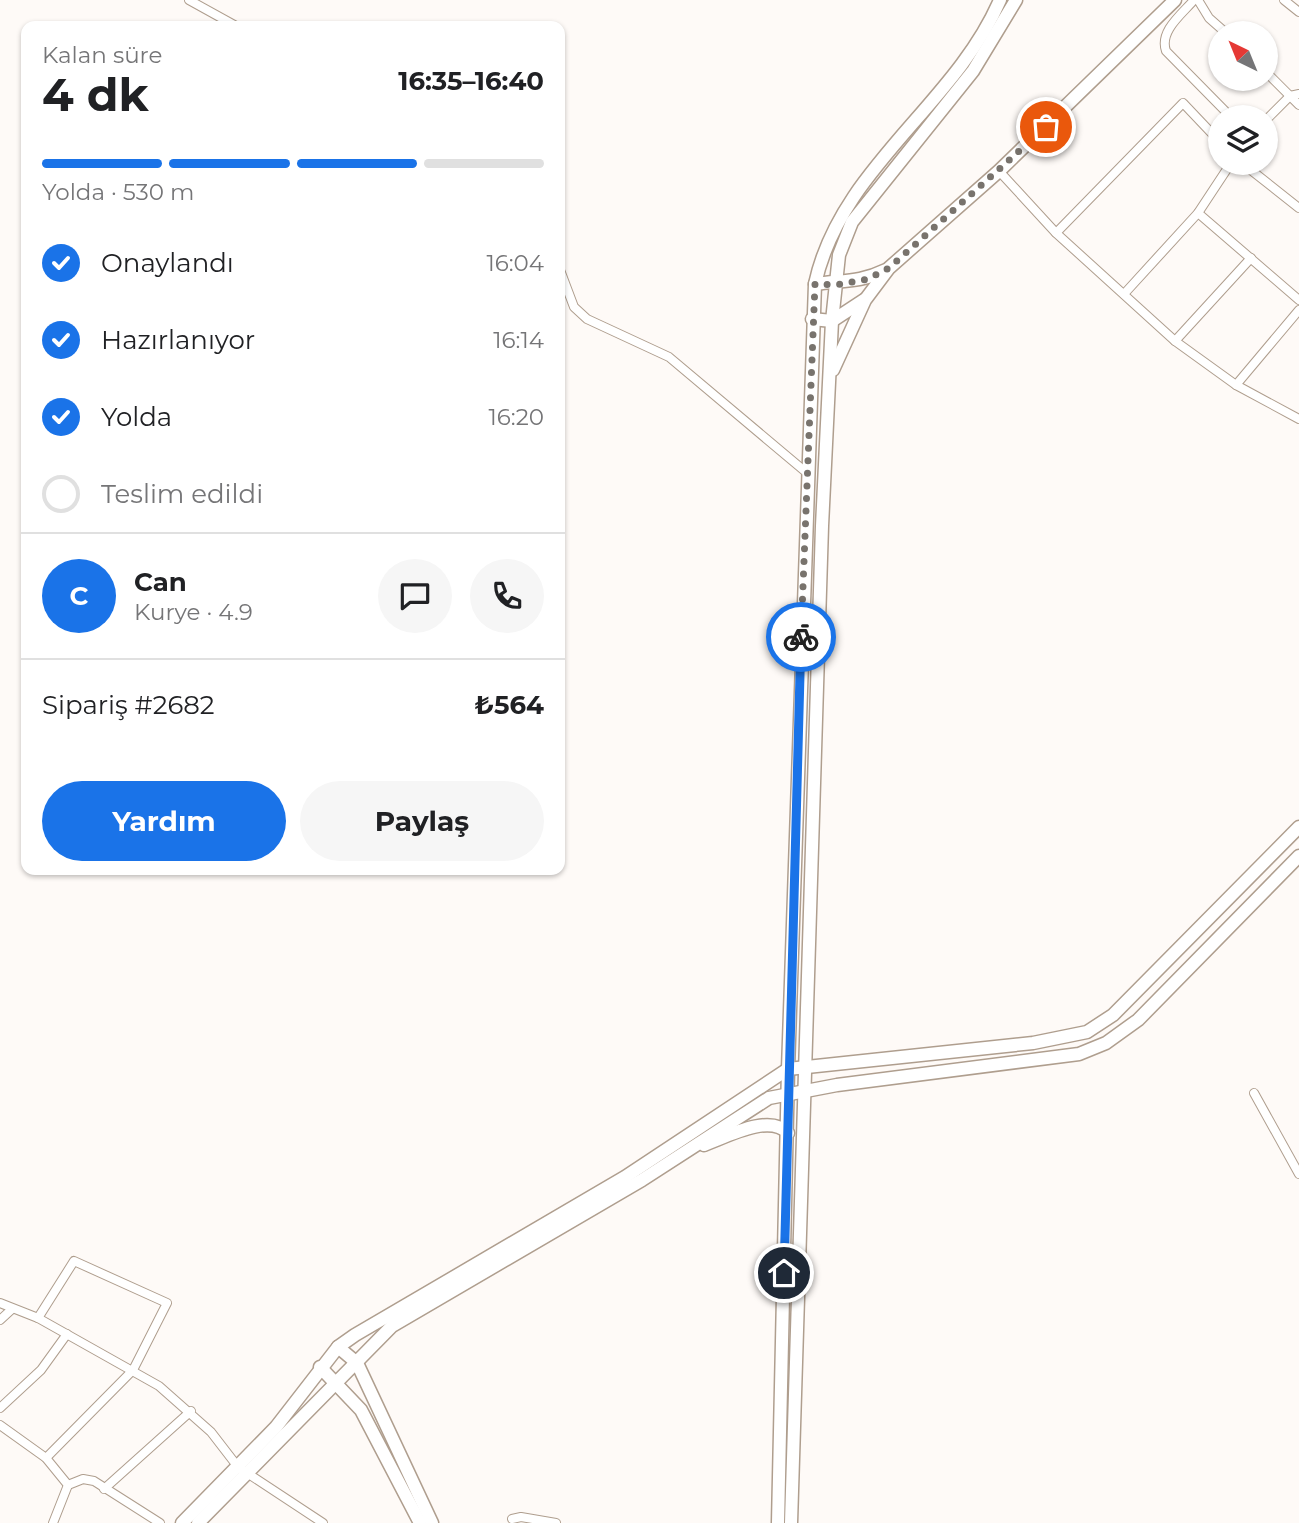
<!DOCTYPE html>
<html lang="tr">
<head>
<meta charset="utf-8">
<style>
	body { margin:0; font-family:Montserrat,sans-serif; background:#f6f6f6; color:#202124; height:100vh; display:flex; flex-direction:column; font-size:26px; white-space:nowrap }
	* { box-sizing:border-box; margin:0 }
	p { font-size:23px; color:#757577 }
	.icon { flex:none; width:38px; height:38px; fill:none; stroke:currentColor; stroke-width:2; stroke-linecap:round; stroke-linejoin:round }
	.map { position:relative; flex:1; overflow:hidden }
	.sheet { position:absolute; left:21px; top:21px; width:544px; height:854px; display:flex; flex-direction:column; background:#fff; border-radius:14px; box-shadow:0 2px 5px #0004 }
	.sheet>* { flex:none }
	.needle { width:46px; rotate:317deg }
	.buttons { position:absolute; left:1208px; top:21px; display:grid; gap:14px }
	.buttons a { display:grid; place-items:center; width:70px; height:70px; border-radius:50%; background:#fff; box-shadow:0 2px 5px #0004; font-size:35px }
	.pin { position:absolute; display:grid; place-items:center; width:60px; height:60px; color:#fff; margin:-30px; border:4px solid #fff; border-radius:50%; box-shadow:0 2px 7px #0007 }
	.courier { position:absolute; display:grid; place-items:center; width:70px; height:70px; margin:-35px; border:5px solid #1a73e8; border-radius:50%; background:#fff; color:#222; box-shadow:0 2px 9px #0007 }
	.overview em { font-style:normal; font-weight:700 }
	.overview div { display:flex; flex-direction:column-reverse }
	.overview { display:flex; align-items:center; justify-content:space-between; height:119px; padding:0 21px }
	h1 { font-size:46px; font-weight:700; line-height:52px }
	.bar { display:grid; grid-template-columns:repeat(4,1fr); gap:10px 7px; align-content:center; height:84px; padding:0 21px }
	.bar i { height:9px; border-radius:5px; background:#e0e0e0 }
	.bar .active { background:#1a73e8 }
	.bar p { grid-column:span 4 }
	.line { display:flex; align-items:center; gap:18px; padding:0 21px; border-top:2px solid #e0e0e0 }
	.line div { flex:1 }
	.round { display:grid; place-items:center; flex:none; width:74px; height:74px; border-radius:37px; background:#f6f6f6 }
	ol { padding:0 21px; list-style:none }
	li { display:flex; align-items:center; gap:21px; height:77px }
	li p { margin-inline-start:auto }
	li .icon { padding:7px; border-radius:50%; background:#1a73e8; color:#fff; stroke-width:4 }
	li:last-child { color:#757577 }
	li i { width:38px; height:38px; border:4px solid #e0e0e0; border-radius:50% }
	.primary-button { display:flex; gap:14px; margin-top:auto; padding:14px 21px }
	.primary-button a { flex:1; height:80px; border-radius:42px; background:#1a73e8; color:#fff; font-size:28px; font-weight:700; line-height:80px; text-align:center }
	.primary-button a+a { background:#f6f6f6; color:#202124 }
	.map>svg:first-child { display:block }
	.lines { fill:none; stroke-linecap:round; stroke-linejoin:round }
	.street-casing { stroke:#af9e8e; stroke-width:10 }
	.secondary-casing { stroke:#af9e8e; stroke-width:15 }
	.street { stroke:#fff; stroke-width:8 }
	.secondary { stroke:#fff; stroke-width:12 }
	.done { stroke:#78736d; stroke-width:7; stroke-dasharray:0 12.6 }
	.route { stroke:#1a73e8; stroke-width:9 }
</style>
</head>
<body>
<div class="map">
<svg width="1299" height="1523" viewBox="0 0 1299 1523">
	<rect width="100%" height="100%" fill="#fefaf7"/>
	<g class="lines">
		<defs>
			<g id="street">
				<path d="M189 0 236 26"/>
				<path d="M1194 0C1182 14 1159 31 1166 51L1231 117"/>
				<path d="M1198 0 1209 18 1226 33"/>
				<path d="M1284 0 1299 12"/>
				<path d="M1265 71 1299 105"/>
				<path d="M1265 121 1290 96 1299 94"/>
				<path d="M1242 163 1299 208"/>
				<path d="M999 171 1056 233 1175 341 1236 385 1299 419"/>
				<path d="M1198 213 1299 300"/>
				<path d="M1056 233 1183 103 1220 142"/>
				<path d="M560 270 574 307 587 319 669 357 807 473"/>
				<path d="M1124 294 1198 213 1231 163"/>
				<path d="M1175 341 1251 258"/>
				<path d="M1236 385 1299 310"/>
				<path d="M1254 1093 1299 1174"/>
				<path d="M0 1303 38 1318 159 1386 211 1432 238 1467 323 1523"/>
				<path d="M38 1318 74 1261 167 1303 133 1370 46 1458"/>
				<path d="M0 1320 12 1309"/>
				<path d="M0 1408 41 1370 67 1334"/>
				<path d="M0 1425 46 1458 68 1485 53 1523"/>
				<path d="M68 1485 83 1479 94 1481 160 1523"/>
				<path d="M104 1489 191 1411"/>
				<path d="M512 1519 521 1517 556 1523"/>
			</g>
			<g id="secondary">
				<path d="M815 284C843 280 859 283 886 270"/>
				<path d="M812 319 832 321 864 300"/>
				<path d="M833 370 865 300 889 268 999 171 1175 0"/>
				<path d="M704 1145C726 1137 769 1113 788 1133"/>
				<path d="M338 1347 357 1363 432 1523"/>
				<path d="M320 1367 361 1410 420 1523"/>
				<path d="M182 1523 276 1427 338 1347 355 1335 625 1177 788 1069 1033 1043 1087 1032 1113 1015 1299 827"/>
				<path d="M198 1523 392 1326 642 1180 769 1098 837 1085 1079 1054 1106 1043 1138 1020 1299 856"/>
				<path d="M778 1523 788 1069 815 284C840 168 955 105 1000 0"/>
				<path d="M791 1523 822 526 832 321 839 255 852 222 973 71 1016 0"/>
			</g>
		</defs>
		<use href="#street" class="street-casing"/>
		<use href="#secondary" class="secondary-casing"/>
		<use href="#street" class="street"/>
		<use href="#secondary" class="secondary"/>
	</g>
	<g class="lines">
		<path class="done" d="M801 637 815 284 836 285 868 279 889 268 1046 127"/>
		<path class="route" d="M784 1273 801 637"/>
	</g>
</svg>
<div class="buttons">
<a><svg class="needle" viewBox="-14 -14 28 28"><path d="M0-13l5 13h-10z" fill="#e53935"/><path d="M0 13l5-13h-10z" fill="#757577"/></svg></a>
<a><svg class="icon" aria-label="layers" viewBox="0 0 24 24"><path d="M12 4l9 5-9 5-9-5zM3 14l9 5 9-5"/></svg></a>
</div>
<div class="pin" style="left:1046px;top:127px;background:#ea580c"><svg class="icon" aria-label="bag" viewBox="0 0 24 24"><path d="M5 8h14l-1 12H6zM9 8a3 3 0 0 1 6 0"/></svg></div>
<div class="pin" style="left:784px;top:1273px;background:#1f2937"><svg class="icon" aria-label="home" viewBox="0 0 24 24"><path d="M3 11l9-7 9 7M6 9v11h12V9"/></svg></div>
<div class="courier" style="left:801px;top:637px"><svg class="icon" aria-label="bike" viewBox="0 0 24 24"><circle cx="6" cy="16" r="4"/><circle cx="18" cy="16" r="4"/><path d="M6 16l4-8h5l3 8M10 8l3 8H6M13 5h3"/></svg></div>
<section class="sheet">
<div class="overview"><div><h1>4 dk</h1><p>Kalan süre</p></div><em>16:35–16:40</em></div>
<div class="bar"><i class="active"></i><i class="active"></i><i class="active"></i><i></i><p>Yolda · 530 m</p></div>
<ol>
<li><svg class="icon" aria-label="check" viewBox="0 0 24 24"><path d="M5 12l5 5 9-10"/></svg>Onaylandı<p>16:04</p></li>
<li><svg class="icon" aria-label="check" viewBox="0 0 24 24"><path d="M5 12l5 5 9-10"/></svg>Hazırlanıyor<p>16:14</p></li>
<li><svg class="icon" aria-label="check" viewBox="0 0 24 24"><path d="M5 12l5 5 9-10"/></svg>Yolda<p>16:20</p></li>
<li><i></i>Teslim edildi</li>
</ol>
<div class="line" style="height:126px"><b class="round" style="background:#1a73e8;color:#fff">C</b><div><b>Can</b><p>Kurye · 4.9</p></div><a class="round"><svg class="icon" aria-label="chat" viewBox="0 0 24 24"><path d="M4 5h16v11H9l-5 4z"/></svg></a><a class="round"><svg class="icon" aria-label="phone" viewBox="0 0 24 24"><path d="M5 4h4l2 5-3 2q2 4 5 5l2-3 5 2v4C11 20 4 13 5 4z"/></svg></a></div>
<div class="line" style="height:91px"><div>Sipariş #2682</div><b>₺564</b></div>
<div class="primary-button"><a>Yardım</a><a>Paylaş</a></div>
</section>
</div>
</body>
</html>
